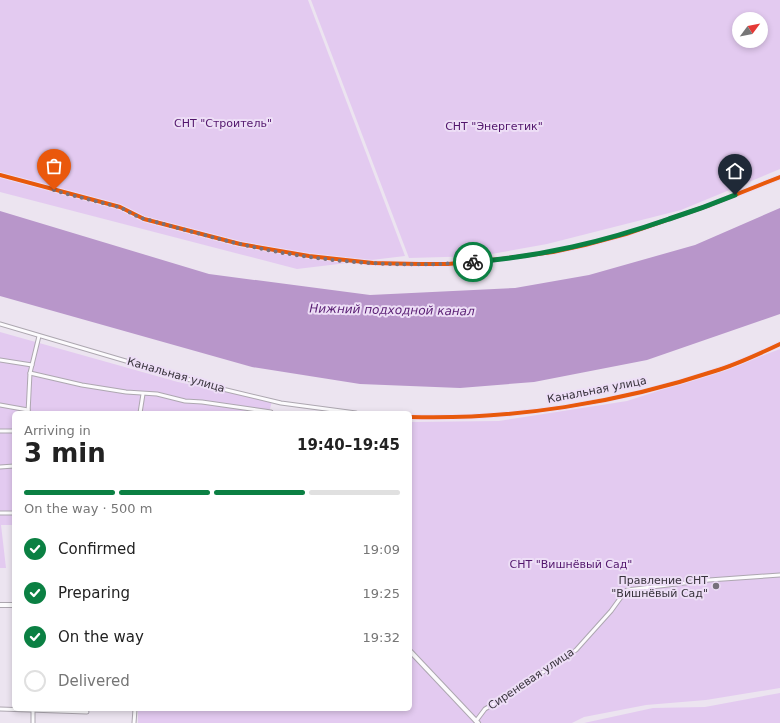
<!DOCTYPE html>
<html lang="en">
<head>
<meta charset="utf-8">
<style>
	body { margin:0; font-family:"DejaVu Sans",sans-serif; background:#f2f2f2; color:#222; height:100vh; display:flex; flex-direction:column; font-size:15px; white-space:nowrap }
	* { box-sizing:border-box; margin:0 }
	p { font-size:13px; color:#767676 }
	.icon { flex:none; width:22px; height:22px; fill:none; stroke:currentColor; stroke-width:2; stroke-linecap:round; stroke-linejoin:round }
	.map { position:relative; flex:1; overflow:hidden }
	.sheet { position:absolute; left:12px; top:411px; width:400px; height:300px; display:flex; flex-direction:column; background:#fff; border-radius:6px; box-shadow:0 2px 6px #0003 }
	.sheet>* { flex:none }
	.needle { width:26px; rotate:58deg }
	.tools { position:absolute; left:732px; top:12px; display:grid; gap:8px }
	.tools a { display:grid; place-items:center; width:36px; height:36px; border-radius:50%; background:#fff; box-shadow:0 2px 6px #0003; font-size:20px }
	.pin { position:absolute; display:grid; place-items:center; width:34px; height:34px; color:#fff; margin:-41px -17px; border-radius:50% 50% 50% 0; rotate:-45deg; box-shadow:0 0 4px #0007 }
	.pin .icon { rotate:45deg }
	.courier { position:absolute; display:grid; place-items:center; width:40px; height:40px; margin:-20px; border:3px solid #0b8043; border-radius:50%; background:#fff; color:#222; box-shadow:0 1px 5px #0007 }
	.summary em { font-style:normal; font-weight:800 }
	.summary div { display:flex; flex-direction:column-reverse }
	.summary { display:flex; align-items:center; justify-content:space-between; height:68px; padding:0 12px }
	h1 { font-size:26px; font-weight:800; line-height:30px }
	.bar { display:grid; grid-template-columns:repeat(4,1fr); gap:6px 4px; align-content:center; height:48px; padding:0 12px }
	.bar i { height:5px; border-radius:3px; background:#e0e0e0 }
	.bar .active { background:#0b8043 }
	.bar p { grid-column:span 4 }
	ol { padding:0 12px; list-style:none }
	li { display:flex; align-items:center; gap:12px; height:44px }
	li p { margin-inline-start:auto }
	li .icon { padding:4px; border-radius:50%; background:#0b8043; color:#fff; stroke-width:4 }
	li:last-child { color:#767676 }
	li i { width:22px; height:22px; border:2px solid #e0e0e0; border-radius:50% }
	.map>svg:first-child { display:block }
	.green { fill:#e3caf0; fill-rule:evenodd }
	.water { fill:#b896ca }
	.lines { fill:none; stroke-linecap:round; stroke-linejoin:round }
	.minor-casing { stroke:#ada7b0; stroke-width:5 }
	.tertiary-casing { stroke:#ada7b0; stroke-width:6 }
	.minor { stroke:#fcfbfd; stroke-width:3 }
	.tertiary { stroke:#fcfbfd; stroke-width:4 }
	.cycleway-casing { stroke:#eddef6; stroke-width:6 }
	.cycleway { stroke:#e8590c; stroke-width:4 }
	.done { stroke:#77717b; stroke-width:4; stroke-dasharray:0 7.2 }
	.route { stroke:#0b8043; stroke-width:5 }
	.poi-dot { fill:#77717b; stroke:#eddef6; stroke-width:1.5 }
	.labels { text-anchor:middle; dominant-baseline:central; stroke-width:4; stroke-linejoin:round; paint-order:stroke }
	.park-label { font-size:11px; fill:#52166c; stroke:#eddef6 }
	.street-label { font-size:11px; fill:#38333c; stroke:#eddef6 }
	.poi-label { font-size:11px; fill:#38333c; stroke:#eddef6; text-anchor:end }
	.water-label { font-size:12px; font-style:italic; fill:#581d72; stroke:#eddef6 }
</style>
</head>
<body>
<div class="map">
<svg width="780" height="723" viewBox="0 0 780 723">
	<rect width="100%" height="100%" fill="#ece4f0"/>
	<g class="green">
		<path d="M0 0H308L405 256 297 269 0 192Z"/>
		<path d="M311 0H780V169L681 210 547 244 480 256 409 258ZM739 19H761V41H739Z"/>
		<path d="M0 332 178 382 272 401 269 413H14V525H1L6 568H0Z"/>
		<path d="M780 349V688L706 700 646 705 584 717 572 723H138V709H410V422L499 421 627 401 743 363Z"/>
		<path d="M780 693V723H584L653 708 705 707Z"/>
	</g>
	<path class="water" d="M780 208V314L647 360 534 382 460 388 360 384 252 367 0 296V211L209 274 370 295 515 288 589 275 695 245Z"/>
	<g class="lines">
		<defs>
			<g id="minor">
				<path d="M0 175 120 207 144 219 240 244 309 256 373 263 419 264H448L501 259 553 252 585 245 626 234 710 205 780 177"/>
				<path d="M0 324 214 387 281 403 356 413"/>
				<path d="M0 360 32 365"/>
				<path d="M30 373 82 385 126 392 157 394 185 401 202 402 271 412"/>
				<path d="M0 405 28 410"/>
				<path d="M28 413 30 373 39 336"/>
				<path d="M140 413 143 394"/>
				<path d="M410 417C511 420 619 403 715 371 738 364 759 354 780 344"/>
				<path d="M0 431H14"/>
				<path d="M0 467 14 466"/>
				<path d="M0 513H14"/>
				<path d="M0 709 87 712"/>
				<path d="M33 709V723"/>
				<path d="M476 721 485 709 509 695 576 650 611 611 624 593 627 590 709 580 780 575"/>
				<path d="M134 723 135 709"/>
			</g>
			<g id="tertiary">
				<path d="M0 605H14"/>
				<path d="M410 651 478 723"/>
			</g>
		</defs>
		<use href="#minor" class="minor-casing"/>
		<use href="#tertiary" class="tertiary-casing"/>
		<use href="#minor" class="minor"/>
		<use href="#tertiary" class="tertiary"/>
		<defs>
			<g id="cycleway">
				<path d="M0 175 120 207 144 219 240 244 309 256 373 263 419 264H448L501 259 553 252 585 245 626 234 710 205 780 177"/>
				<path d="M410 417C511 420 619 403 715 371 738 364 759 354 780 344"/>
			</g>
		</defs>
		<use href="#cycleway" class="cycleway-casing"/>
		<use href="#cycleway" class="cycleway"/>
	</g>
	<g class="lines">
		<path class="done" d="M54 190C75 197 97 201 118 207 128 210 135 217 145 219 193 232 241 246 289 254 350 264 412 267 473 262"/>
		<path class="route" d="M473 262C543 256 603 242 669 219 691 212 713 204 735 195"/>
	</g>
	<circle class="poi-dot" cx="716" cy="586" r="4"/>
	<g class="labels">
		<g class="park-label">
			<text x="223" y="123">СНТ "Строитель"</text>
			<text x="494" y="126">СНТ "Энергетик"</text>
			<text x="571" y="564">СНТ "Вишнёвый Сад"</text>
		</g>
		<g class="street-label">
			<text transform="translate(176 375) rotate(16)">Канальная улица</text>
			<text transform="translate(597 390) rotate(-11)">Канальная улица</text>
			<text transform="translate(531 679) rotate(-34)">Сиреневая улица</text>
		</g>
		<g class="poi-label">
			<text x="708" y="580">Правление СНТ<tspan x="708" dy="13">"Вишнёвый Сад"</tspan></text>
		</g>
		<g class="water-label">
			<text transform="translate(392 310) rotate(1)">Нижний подходной канал</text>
		</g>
	</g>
</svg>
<div class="tools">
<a><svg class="needle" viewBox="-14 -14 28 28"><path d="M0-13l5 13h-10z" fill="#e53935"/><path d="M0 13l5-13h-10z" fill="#767676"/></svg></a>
</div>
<div class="pin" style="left:54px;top:190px;background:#ea580c"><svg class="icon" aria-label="bag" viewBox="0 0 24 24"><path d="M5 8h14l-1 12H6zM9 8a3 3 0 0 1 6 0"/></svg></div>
<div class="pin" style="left:735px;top:195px;background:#1f2937"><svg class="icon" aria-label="home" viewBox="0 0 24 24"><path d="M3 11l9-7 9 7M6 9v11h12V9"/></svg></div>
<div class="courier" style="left:473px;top:262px"><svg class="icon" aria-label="bike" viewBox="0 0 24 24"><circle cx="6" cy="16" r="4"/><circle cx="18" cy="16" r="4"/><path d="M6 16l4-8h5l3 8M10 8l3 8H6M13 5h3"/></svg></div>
<section class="sheet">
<div class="summary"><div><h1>3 min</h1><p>Arriving in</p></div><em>19:40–19:45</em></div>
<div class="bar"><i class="active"></i><i class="active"></i><i class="active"></i><i></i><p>On the way · 500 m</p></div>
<ol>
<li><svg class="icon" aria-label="check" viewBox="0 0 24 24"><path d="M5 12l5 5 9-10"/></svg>Confirmed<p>19:09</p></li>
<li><svg class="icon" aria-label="check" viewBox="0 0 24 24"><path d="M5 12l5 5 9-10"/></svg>Preparing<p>19:25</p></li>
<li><svg class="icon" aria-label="check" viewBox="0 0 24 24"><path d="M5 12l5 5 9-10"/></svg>On the way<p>19:32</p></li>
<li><i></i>Delivered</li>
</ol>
</section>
</div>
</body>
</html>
